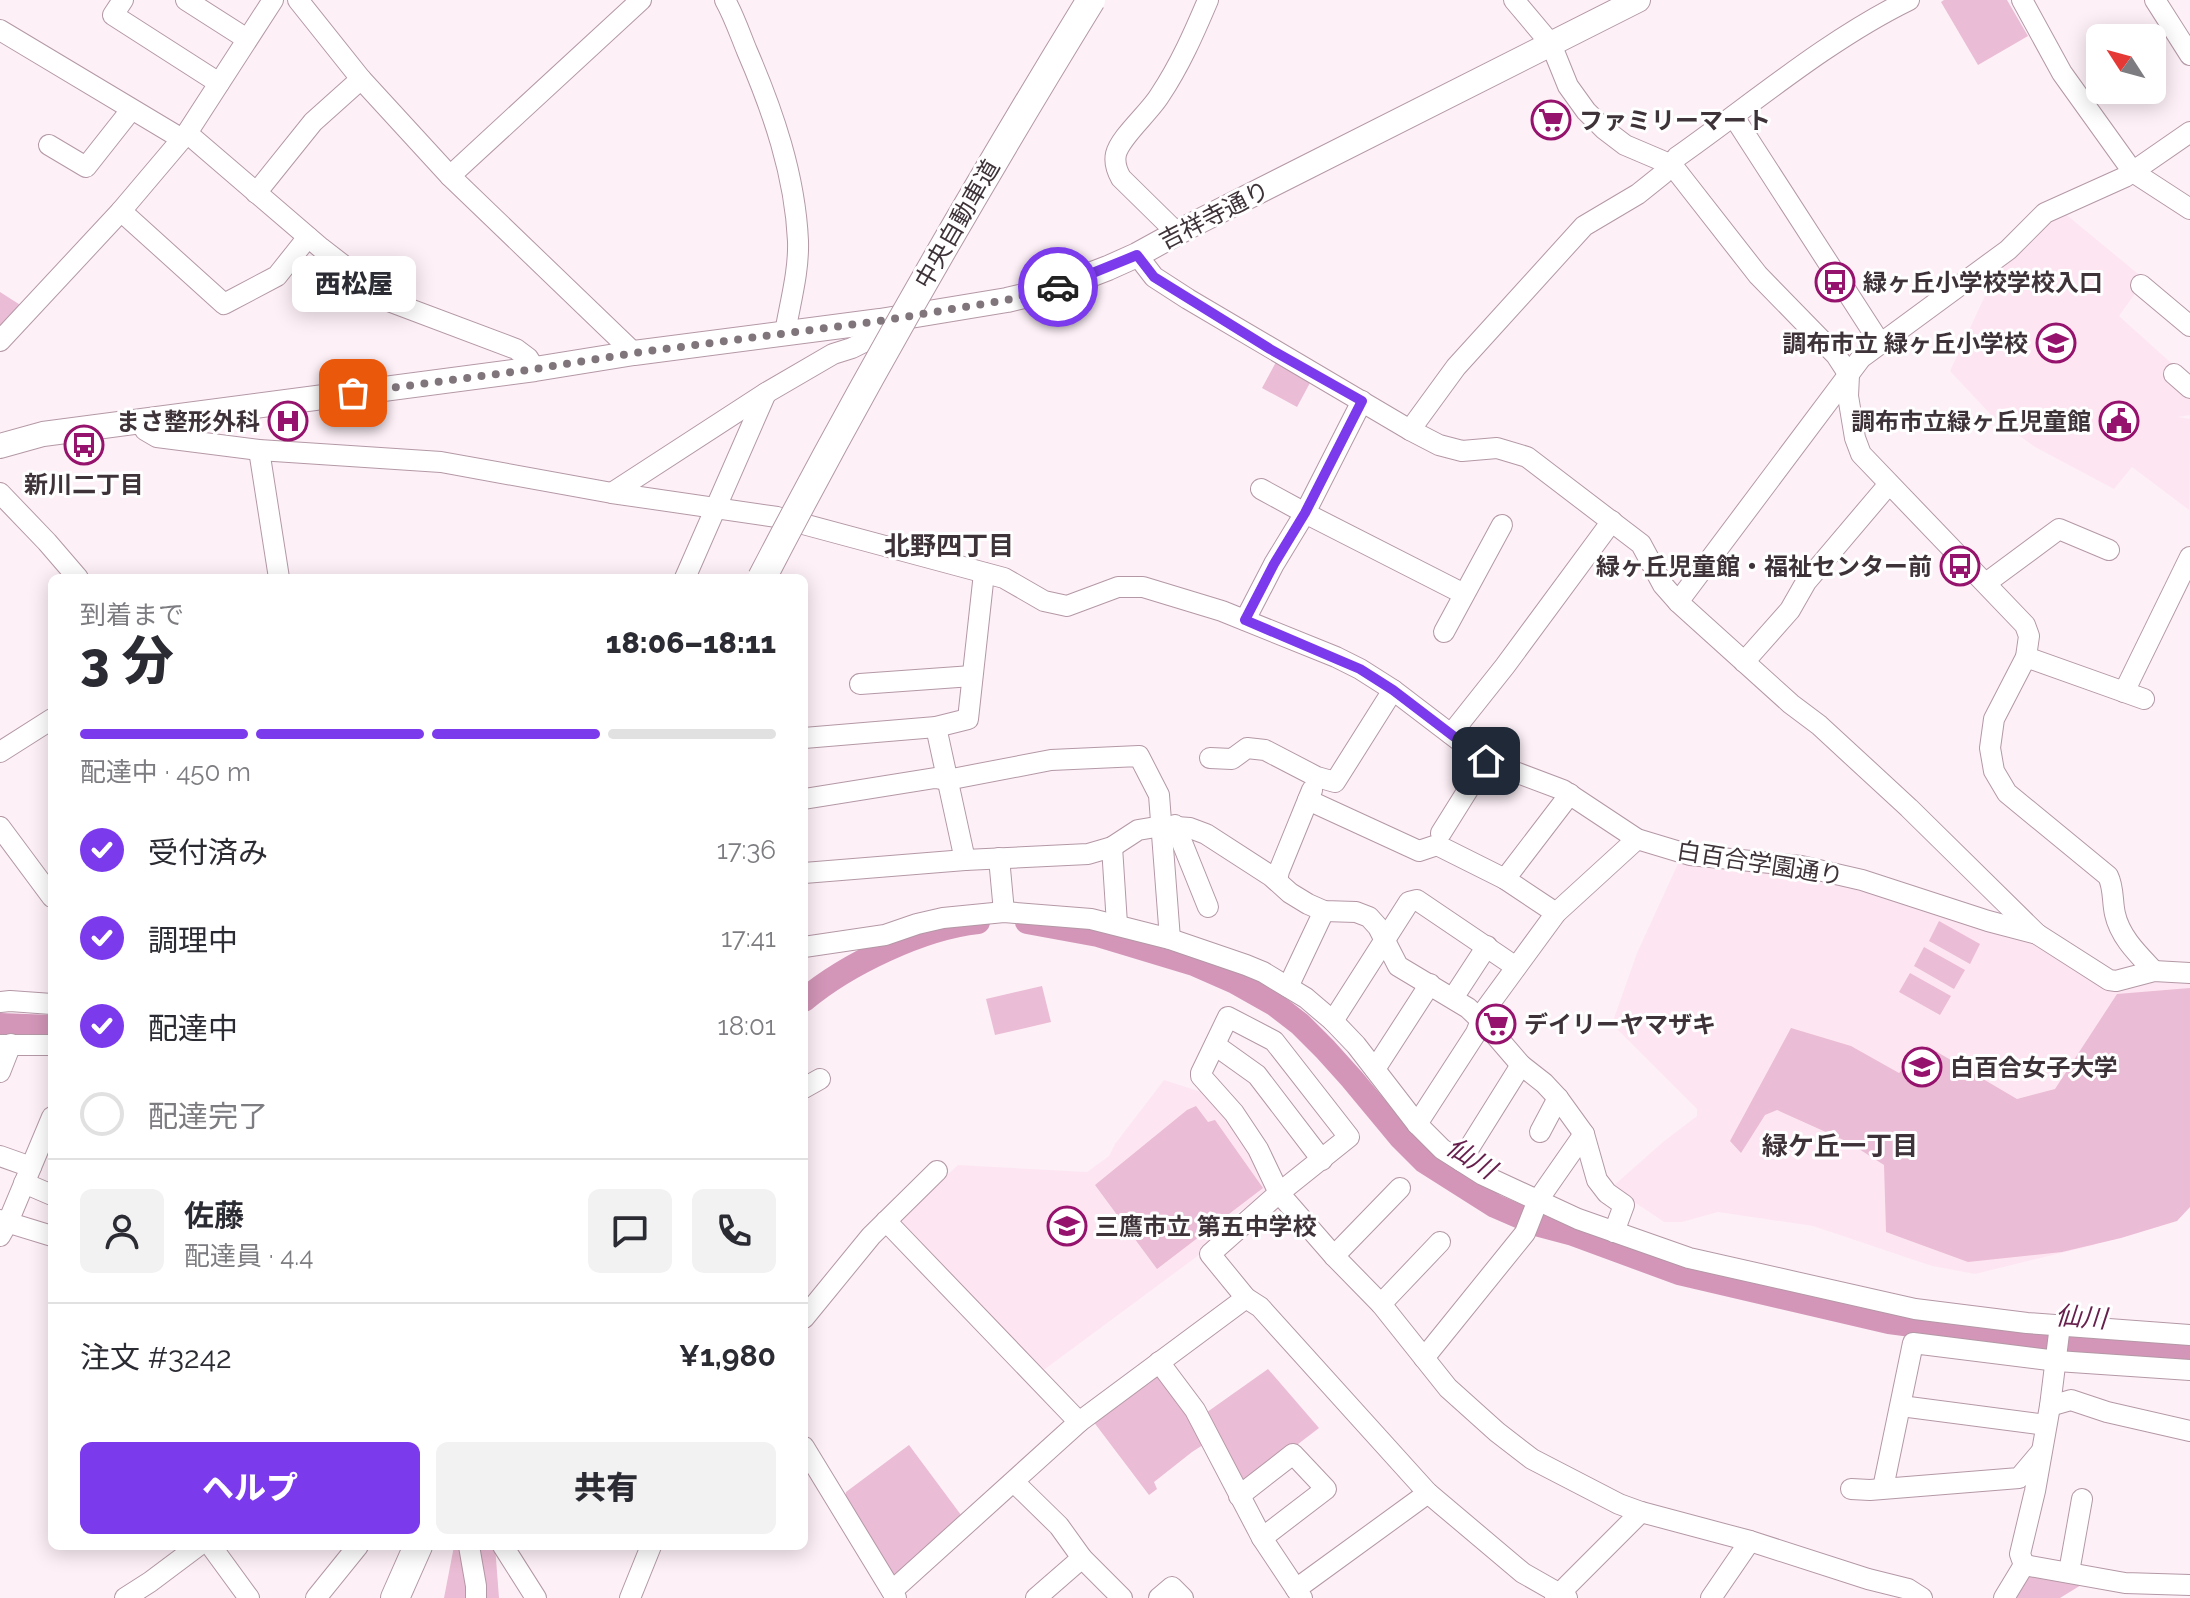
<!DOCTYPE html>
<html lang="ja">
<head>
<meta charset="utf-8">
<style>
	body { margin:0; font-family:Raleway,"Noto Sans JP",sans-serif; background:#f2f2f3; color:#2b2b33; height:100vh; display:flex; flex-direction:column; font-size:30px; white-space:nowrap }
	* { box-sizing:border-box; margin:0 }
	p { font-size:26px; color:#7c7c81 }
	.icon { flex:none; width:44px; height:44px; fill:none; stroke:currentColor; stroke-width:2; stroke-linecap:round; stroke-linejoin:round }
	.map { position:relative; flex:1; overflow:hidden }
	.details { position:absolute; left:48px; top:574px; width:760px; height:976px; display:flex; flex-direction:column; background:#fff; border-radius:12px; box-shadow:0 4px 20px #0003 }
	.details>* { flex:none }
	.needle { width:52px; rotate:306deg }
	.controls { position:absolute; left:2086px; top:24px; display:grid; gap:16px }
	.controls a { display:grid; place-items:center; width:80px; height:80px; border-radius:12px; background:#fff; box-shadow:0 4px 20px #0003; font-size:40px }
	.pin { position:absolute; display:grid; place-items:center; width:68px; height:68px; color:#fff; margin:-34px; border-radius:16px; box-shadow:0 4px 12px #0006 }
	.courier { position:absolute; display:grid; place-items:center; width:80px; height:80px; margin:-40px; border:6px solid #7c3aed; border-radius:50%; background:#fff; color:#222; box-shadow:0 2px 10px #0007 }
	.bubble { position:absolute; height:56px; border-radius:12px; background:#fff; box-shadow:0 4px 20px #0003; font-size:26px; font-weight:800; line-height:56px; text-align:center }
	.overview em { font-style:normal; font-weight:800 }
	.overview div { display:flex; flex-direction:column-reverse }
	.overview { display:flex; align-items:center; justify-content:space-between; height:136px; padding:0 32px }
	h1 { font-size:52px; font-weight:800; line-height:60px }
	.bar { display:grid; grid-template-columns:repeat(4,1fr); gap:12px 8px; align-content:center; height:96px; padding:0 32px }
	.bar i { height:10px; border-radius:6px; background:#e1e1e2 }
	.bar .on { background:#7c3aed }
	.bar p { grid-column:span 4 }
	.line { display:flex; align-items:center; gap:20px; padding:0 32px; border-top:2px solid #e1e1e2 }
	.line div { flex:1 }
	.round { display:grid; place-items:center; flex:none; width:84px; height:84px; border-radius:12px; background:#f2f2f3 }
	ol { padding:0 32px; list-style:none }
	li { display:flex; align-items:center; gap:24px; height:88px }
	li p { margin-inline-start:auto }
	li .icon { padding:8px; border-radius:50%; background:#7c3aed; color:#fff; stroke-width:4 }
	li:last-child { color:#7c7c81 }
	li i { width:44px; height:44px; border:4px solid #e1e1e2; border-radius:50% }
	.action { display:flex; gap:16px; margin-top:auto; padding:16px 32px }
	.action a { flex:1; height:92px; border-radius:12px; background:#7c3aed; color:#fff; font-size:32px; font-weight:800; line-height:92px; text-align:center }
	.action a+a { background:#f2f2f3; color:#2b2b33 }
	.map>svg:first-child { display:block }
	.built { fill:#fde6f2 }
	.green { fill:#ebbcd5 }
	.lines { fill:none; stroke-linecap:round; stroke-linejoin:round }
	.river { stroke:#d396b8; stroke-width:24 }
	.minor-casing { stroke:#b498a6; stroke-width:22 }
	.major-casing { stroke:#b498a6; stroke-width:26 }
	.highway-casing { stroke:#b498a6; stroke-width:30 }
	.minor { stroke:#fff; stroke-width:20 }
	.major { stroke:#fff; stroke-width:24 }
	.highway { stroke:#fff; stroke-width:28 }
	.highway-bridge-casing { stroke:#b498a6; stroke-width:30; stroke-linecap:butt }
	.highway-bridge { stroke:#fff; stroke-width:28 }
	.done { stroke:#81757c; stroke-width:8; stroke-dasharray:0 14.4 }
	.route { stroke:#7c3aed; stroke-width:10 }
	.labels { text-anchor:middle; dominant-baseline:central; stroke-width:6; stroke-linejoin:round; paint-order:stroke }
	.poi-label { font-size:24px; font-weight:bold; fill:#3e3339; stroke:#fff; text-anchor:start }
	.street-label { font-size:24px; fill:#3e3339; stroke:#fff }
	.neighbourhood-label { font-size:26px; font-weight:bold; fill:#3e3339; stroke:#fff }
	.water-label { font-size:26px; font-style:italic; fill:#67204d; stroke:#fff }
</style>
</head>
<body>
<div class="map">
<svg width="2190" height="1598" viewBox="0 0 2190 1598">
	<rect width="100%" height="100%" fill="#fdf0f7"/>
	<g class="built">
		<path d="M2063 212 2148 282 2141 285 2119 316 2190 380V415L2178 417 2190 419 2189 510 2132 467 2114 489 2035 447 1993 417 1950 371 2002 259Z"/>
		<path d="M1681 857 1797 870 2044 946 2108 990 2158 982 2190 981V1197L2094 1245 1975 1274 1932 1266 1813 1226 1718 1212 1682 1222H1664L1612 1187 1663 1142 1697 1116V1109L1612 1024 1637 953Z"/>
		<path d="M1164 1080 1208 1094 1230 1118 1271 1192 1229 1218 1234 1225 1203 1252 1041 1372 994 1318H988L902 1228V1217L958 1165 1087 1172 1109 1156 1115 1144Z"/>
	</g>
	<g class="green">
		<path d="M1944 0H2007L2028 36 1978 65 1941 2Z"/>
		<path d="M0 292 25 308 0 335Z"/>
		<path d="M1276 362 1311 381 1297 407 1262 388Z"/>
		<path d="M1939 921 1980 944 1970 964 1929 941Z"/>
		<path d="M1924 947 1965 970 1954 989 1914 966Z"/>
		<path d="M1910 973 1951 996 1940 1015 1899 992Z"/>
		<path d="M1042 986 1051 1022 995 1035 986 999Z"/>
		<path d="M2190 988V1207L2177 1221 2121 1238 2062 1252 1968 1262 1886 1232 1884 1165 1848 1142 1777 1110 1765 1115 1741 1153 1730 1141 1791 1028 1851 1046 1899 1073 1927 1046 2017 1099 2055 1089 2117 994Z"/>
		<path d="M1196 1106 1208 1122 1215 1120 1263 1188 1157 1269 1095 1185 1187 1110Z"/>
		<path d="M1268 1369 1319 1428 1243 1486 1203 1415Z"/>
		<path d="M1158 1370 1209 1441 1192 1452 1154 1482 1157 1489 1149 1495 1093 1421Z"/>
		<path d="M909 1445 964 1519 900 1574H890L845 1497 846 1492Z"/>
		<path d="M454 1546H495L499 1598H444Z"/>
		<path d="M2032 1572 2086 1582 2060 1598H2016Z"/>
	</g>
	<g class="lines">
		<g class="river">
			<path d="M1027 922 1098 935 1194 964 1235 982 1274 1004 1300 1024 1325 1049 1352 1079 1401 1138 1424 1161 1495 1206 1539 1225 1573 1234 1679 1273 1889 1322 2041 1342 2190 1353"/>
			<path d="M804 1000C847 964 922 928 978 922"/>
			<path d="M0 1025 52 1027"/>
		</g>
		<defs>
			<g id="minor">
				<path d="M123 0 113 15 219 83"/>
				<path d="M186 0 247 39"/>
				<path d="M298 0 361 79 450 176 634 353"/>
				<path d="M725 0C734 16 740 34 747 51 773 111 795 175 798 241 799 272 790 303 785 333"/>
				<path d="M1514 0 1551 44 1568 86 1586 111 1604 129 1625 145 1672 165 1758 275 1836 355 1849 375 1848 396 1855 438 1861 454 2025 625 2029 636 2026 657 1994 719 1990 748 1994 771 2007 793 2108 876C2114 888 2112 901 2115 914 2120 937 2138 954 2154 971"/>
				<path d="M2022 0 2062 73 2133 172 2190 209"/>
				<path d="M2155 0 2190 55"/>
				<path d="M0 30 182 139"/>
				<path d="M1734 117 1880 343"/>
				<path d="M187 133 321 248 391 302 516 349 528 358 535 369"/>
				<path d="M49 145 86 167 131 110"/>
				<path d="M450 176 641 0"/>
				<path d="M256 193 313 122 361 79"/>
				<path d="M121 211 224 304 277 276 308 237"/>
				<path d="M1177 233 1121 178C1117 171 1114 163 1116 154 1120 137 1150 112 1160 95 1180 65 1194 33 1208 0"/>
				<path d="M1137 255 1154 277 1188 299 1410 430 1439 445 1462 451 1497 448 1527 457 1641 544 1663 585 1678 602 1791 704 1819 725 1909 808 2037 934"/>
				<path d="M2141 285 2190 326"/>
				<path d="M0 341 121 211 187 133 273 0"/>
				<path d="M2174 374 2190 388"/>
				<path d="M141 421 145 430 157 437 259 450 441 462 612 493 777 517 1004 578 1044 601 1067 606 1118 587H1143L1222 611 1336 657 1360 669 1393 690 1486 761 1563 790 1637 839 1690 855 1801 866 1862 880 1988 921 2037 934 2109 980 2116 981 2154 971 2190 973"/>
				<path d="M1410 430 1456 367 1584 226 1638 194 1663 174 1677 157C1751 105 1827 40 1909 0"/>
				<path d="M259 450 279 578"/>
				<path d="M1261 489 1305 513 1464 594"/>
				<path d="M0 493 47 542 78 578"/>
				<path d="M612 493 766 393 833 354 852 348 870 339 880 321"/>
				<path d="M685 578 766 393"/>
				<path d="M1986 583 2059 529 2109 550"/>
				<path d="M1678 602 1861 358 2008 250 2045 213 2125 177 2190 132"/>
				<path d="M1245 620 1274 564 1305 513 1362 401"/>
				<path d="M1444 632 1502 525"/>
				<path d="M2026 657 2144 699"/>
				<path d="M1744 662 1790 610 1806 582 1889 484"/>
				<path d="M860 684 972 676"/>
				<path d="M2124 692 2190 557"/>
				<path d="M936 727 965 860"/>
				<path d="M1451 734 1505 666 1612 521"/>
				<path d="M804 738 936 727 968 719 984 573"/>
				<path d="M0 752 52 719"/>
				<path d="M1210 758 1232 759 1247 748 1265 750 1317 777 1335 782 1393 690"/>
				<path d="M804 799 935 778 947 780 1051 760 1139 756 1159 795 1170 939"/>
				<path d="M1308 800 1419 851 1437 845 1505 879 1556 913"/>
				<path d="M1175 825 1208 907"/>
				<path d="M0 827 52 897"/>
				<path d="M1441 833 1486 761"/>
				<path d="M1112 847 1117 924"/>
				<path d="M999 858 1004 912"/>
				<path d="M804 873 965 860 1088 854 1112 847 1138 830 1162 826 1190 828 1206 834 1271 876 1290 893 1308 904 1324 911 1356 912 1369 917 1378 927 1398 966 1468 1008 1490 1029 1521 1065 1544 1083 1558 1098 1584 1134 1597 1180 1607 1193 1624 1205 1614 1232"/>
				<path d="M1505 879 1570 794"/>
				<path d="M1277 880 1279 871 1312 790"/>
				<path d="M804 947 885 935 917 924 943 918 1004 912 1091 919 1170 939 1246 965 1263 972 1306 998 1333 1021 1356 1045 1417 1124 1442 1149 1483 1175 1578 1219 1689 1258 1915 1309 2027 1323 2190 1335"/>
				<path d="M1288 987 1324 911"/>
				<path d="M1453 998 1487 946"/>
				<path d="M0 1002 10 1001 52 1004"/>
				<path d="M1333 1021 1409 902 1417 900 1516 967"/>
				<path d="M0 1045H52"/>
				<path d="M1215 1045 1257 1075 1322 1160"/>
				<path d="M1375 1069 1430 984"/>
				<path d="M0 1072 11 1044"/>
				<path d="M804 1088 820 1079"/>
				<path d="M1417 1124 1476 1033 1485 1010 1556 913 1637 839"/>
				<path d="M1540 1132 1558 1098"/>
				<path d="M0 1156 31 1167"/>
				<path d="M1461 1161 1521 1065"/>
				<path d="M24 1183 52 1195"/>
				<path d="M0 1220 52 1236"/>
				<path d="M886 1221 1079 1422"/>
				<path d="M0 1236 8 1222 52 1117"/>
				<path d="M1334 1256 1400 1188"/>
				<path d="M1381 1304 1440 1242"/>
				<path d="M804 1318 871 1236 937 1171"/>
				<path d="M1424 1358 1525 1233 1538 1200 1584 1134"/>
				<path d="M1159 1362 1195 1410 1262 1538 1302 1598"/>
				<path d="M1901 1406 2046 1425"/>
				<path d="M2050 1406 2071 1400 2107 1412 2190 1431"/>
				<path d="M804 1447 896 1598"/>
				<path d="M1014 1482 1059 1526 1082 1558 1122 1598"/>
				<path d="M1883 1488 1913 1343 2057 1361 2190 1370"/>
				<path d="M1851 1489 1870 1490 2019 1478 2041 1452"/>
				<path d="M1239 1496 1293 1454 1326 1489 1262 1538"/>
				<path d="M211 1546 249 1598"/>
				<path d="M469 1546 476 1586V1598"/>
				<path d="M503 1546 536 1598"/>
				<path d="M2024 1565 2020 1554 2035 1491 2050 1406 2060 1325"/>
				<path d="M2024 1565 2125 1583 2190 1585"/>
				<path d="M2069 1572 2082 1499"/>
				<path d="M1296 1589 1428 1493"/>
				<path d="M892 1591 1079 1422 1246 1298"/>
				<path d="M125 1598 150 1582 198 1546"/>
				<path d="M316 1598 358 1546"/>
				<path d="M630 1598 651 1546"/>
				<path d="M1036 1598 1082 1558"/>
				<path d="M1159 1598 1172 1587 1183 1598"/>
				<path d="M1555 1598 1641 1512"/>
				<path d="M1567 1598 1523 1573 1428 1493 1260 1307 1246 1298 1210 1254 1279 1193 1349 1137 1274 1041 1228 1017 1201 1073V1076L1234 1113 1258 1149 1279 1193 1334 1256 1381 1304 1448 1388 1497 1432 1532 1459 1619 1504 1641 1512 1750 1541 1868 1579 1908 1589 1922 1598"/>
				<path d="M1711 1598 1750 1541"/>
				<path d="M2004 1598 2024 1565"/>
			</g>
			<path id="major" d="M0 446 43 434 535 369 634 353 880 321 1007 300 1056 288 1108 268 1137 255 1188 227 1638 0"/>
			<path id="highway" d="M395 1598 418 1546"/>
		</defs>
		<use href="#minor" class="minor-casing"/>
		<use href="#major" class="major-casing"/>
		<use href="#highway" class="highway-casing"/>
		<use href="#minor" class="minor"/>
		<use href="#major" class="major"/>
		<use href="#highway" class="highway"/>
		<defs>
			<path id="highway-bridge" d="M762 578C864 381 975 189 1091 0"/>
		</defs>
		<use href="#highway-bridge" class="highway-bridge-casing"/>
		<use href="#highway-bridge" class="highway-bridge"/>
	</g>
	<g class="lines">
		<path class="done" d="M353 393 535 369 634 353 880 321 1007 300 1058 287"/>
		<path class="route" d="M1058 287 1137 255 1154 277 1270 349 1362 401 1305 513 1274 564 1245 620 1360 669 1393 690 1486 761"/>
	</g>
	<defs>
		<symbol id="supermarket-ring" viewBox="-11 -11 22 22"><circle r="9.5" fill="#fff" stroke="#95136c" stroke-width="1.5"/><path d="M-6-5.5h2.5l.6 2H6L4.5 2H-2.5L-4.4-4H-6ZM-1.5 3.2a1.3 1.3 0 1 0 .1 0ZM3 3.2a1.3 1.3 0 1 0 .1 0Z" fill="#95136c"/></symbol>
		<symbol id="bus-ring" viewBox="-11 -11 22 22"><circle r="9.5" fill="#fff" stroke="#95136c" stroke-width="1.5"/><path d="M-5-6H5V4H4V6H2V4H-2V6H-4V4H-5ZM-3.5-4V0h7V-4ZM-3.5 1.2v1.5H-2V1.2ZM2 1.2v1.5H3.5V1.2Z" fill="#95136c"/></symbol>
		<symbol id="school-ring" viewBox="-11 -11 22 22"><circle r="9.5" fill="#fff" stroke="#95136c" stroke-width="1.5"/><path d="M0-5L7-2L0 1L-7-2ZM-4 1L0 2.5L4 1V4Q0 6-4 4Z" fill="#95136c"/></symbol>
		<symbol id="hospital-ring" viewBox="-11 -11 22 22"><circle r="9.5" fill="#fff" stroke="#95136c" stroke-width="1.5"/><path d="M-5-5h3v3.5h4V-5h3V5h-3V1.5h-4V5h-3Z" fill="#95136c"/></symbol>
		<symbol id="civic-ring" viewBox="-11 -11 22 22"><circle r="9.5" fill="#fff" stroke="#95136c" stroke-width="1.5"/><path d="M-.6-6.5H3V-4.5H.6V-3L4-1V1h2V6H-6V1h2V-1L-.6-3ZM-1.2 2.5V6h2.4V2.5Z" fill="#95136c"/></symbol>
		<symbol id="university-ring" viewBox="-11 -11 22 22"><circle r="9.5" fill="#fff" stroke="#95136c" stroke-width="1.5"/><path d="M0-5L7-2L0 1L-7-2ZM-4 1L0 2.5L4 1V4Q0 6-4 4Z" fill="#95136c"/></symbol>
	</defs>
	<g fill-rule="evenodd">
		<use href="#supermarket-ring" x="1529" y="98" width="44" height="44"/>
		<use href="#bus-ring" x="1813" y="260" width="44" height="44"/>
		<use href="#school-ring" x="2034" y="321" width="44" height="44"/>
		<use href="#hospital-ring" x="266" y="399" width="44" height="44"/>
		<use href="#civic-ring" x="2097" y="399" width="44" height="44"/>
		<use href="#bus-ring" x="62" y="423" width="44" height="44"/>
		<use href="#bus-ring" x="1938" y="544" width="44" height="44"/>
		<use href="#supermarket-ring" x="1474" y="1002" width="44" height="44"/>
		<use href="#university-ring" x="1900" y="1045" width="44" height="44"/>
		<use href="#school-ring" x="1045" y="1204" width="44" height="44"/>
	</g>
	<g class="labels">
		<g class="poi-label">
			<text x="1579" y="120">ファミリーマート</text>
			<text x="1863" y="282">緑ヶ丘小学校学校入口</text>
			<text x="2028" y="343" text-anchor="end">調布市立 緑ヶ丘小学校</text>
			<text x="260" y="421" text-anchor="end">まさ整形外科</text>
			<text x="2091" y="421" text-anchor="end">調布市立緑ヶ丘児童館</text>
			<text x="84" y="484" text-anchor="middle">新川二丁目</text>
			<text x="1932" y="566" text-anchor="end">緑ヶ丘児童館・福祉センター前</text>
			<text x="1524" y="1024">デイリーヤマザキ</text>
			<text x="1950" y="1067">白百合女子大学</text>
			<text x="1095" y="1226">三鷹市立 第五中学校</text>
		</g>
		<g class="street-label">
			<text transform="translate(1214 215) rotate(-27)">吉祥寺通り</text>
			<text transform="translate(957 224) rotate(-60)">中央自動車道</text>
			<text transform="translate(1760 863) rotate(9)">白百合学園通り</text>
		</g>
		<g class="neighbourhood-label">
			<text x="949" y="546">北野四丁目</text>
			<text x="1840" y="1146">緑ケ丘一丁目</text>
		</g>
		<g class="water-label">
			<text transform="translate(1471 1158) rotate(32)">仙川</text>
			<text transform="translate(2081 1317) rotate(4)">仙川</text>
		</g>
	</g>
</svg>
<div class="controls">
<a><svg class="needle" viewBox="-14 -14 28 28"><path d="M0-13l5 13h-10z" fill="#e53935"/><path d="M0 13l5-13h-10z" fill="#7c7c81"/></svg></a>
</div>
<div class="pin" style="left:353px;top:393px;background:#ea580c"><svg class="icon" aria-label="bag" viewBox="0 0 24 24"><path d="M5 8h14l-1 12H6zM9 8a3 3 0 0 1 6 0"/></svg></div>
<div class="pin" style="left:1486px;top:761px;background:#1f2937"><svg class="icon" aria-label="home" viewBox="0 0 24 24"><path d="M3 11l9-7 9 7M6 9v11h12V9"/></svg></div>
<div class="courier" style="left:1058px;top:287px"><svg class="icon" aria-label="car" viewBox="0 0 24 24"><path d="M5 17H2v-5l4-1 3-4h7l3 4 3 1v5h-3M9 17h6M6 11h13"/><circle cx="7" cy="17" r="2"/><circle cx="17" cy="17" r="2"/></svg></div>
<div class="bubble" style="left:292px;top:256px;width:124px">西松屋</div>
<section class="details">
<div class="overview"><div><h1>3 分</h1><p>到着まで</p></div><em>18:06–18:11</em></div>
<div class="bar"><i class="on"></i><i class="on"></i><i class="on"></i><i></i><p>配達中 · 450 m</p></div>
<ol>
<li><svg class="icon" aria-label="check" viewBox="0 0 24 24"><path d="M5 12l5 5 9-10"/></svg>受付済み<p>17:36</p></li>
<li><svg class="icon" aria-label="check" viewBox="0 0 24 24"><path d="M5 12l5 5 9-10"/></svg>調理中<p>17:41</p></li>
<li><svg class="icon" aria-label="check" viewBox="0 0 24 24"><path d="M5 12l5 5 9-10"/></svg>配達中<p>18:01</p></li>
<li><i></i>配達完了</li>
</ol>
<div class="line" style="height:144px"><a class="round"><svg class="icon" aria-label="person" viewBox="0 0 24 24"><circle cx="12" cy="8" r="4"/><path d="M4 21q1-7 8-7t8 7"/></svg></a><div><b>佐藤</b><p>配達員 · 4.4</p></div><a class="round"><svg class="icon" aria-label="chat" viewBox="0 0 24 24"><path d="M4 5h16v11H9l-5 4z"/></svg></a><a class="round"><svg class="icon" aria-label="phone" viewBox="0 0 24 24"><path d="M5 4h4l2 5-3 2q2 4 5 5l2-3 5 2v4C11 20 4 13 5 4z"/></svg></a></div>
<div class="line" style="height:104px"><div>注文 #3242</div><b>¥1,980</b></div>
<div class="action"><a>ヘルプ</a><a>共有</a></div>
</section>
</div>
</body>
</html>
